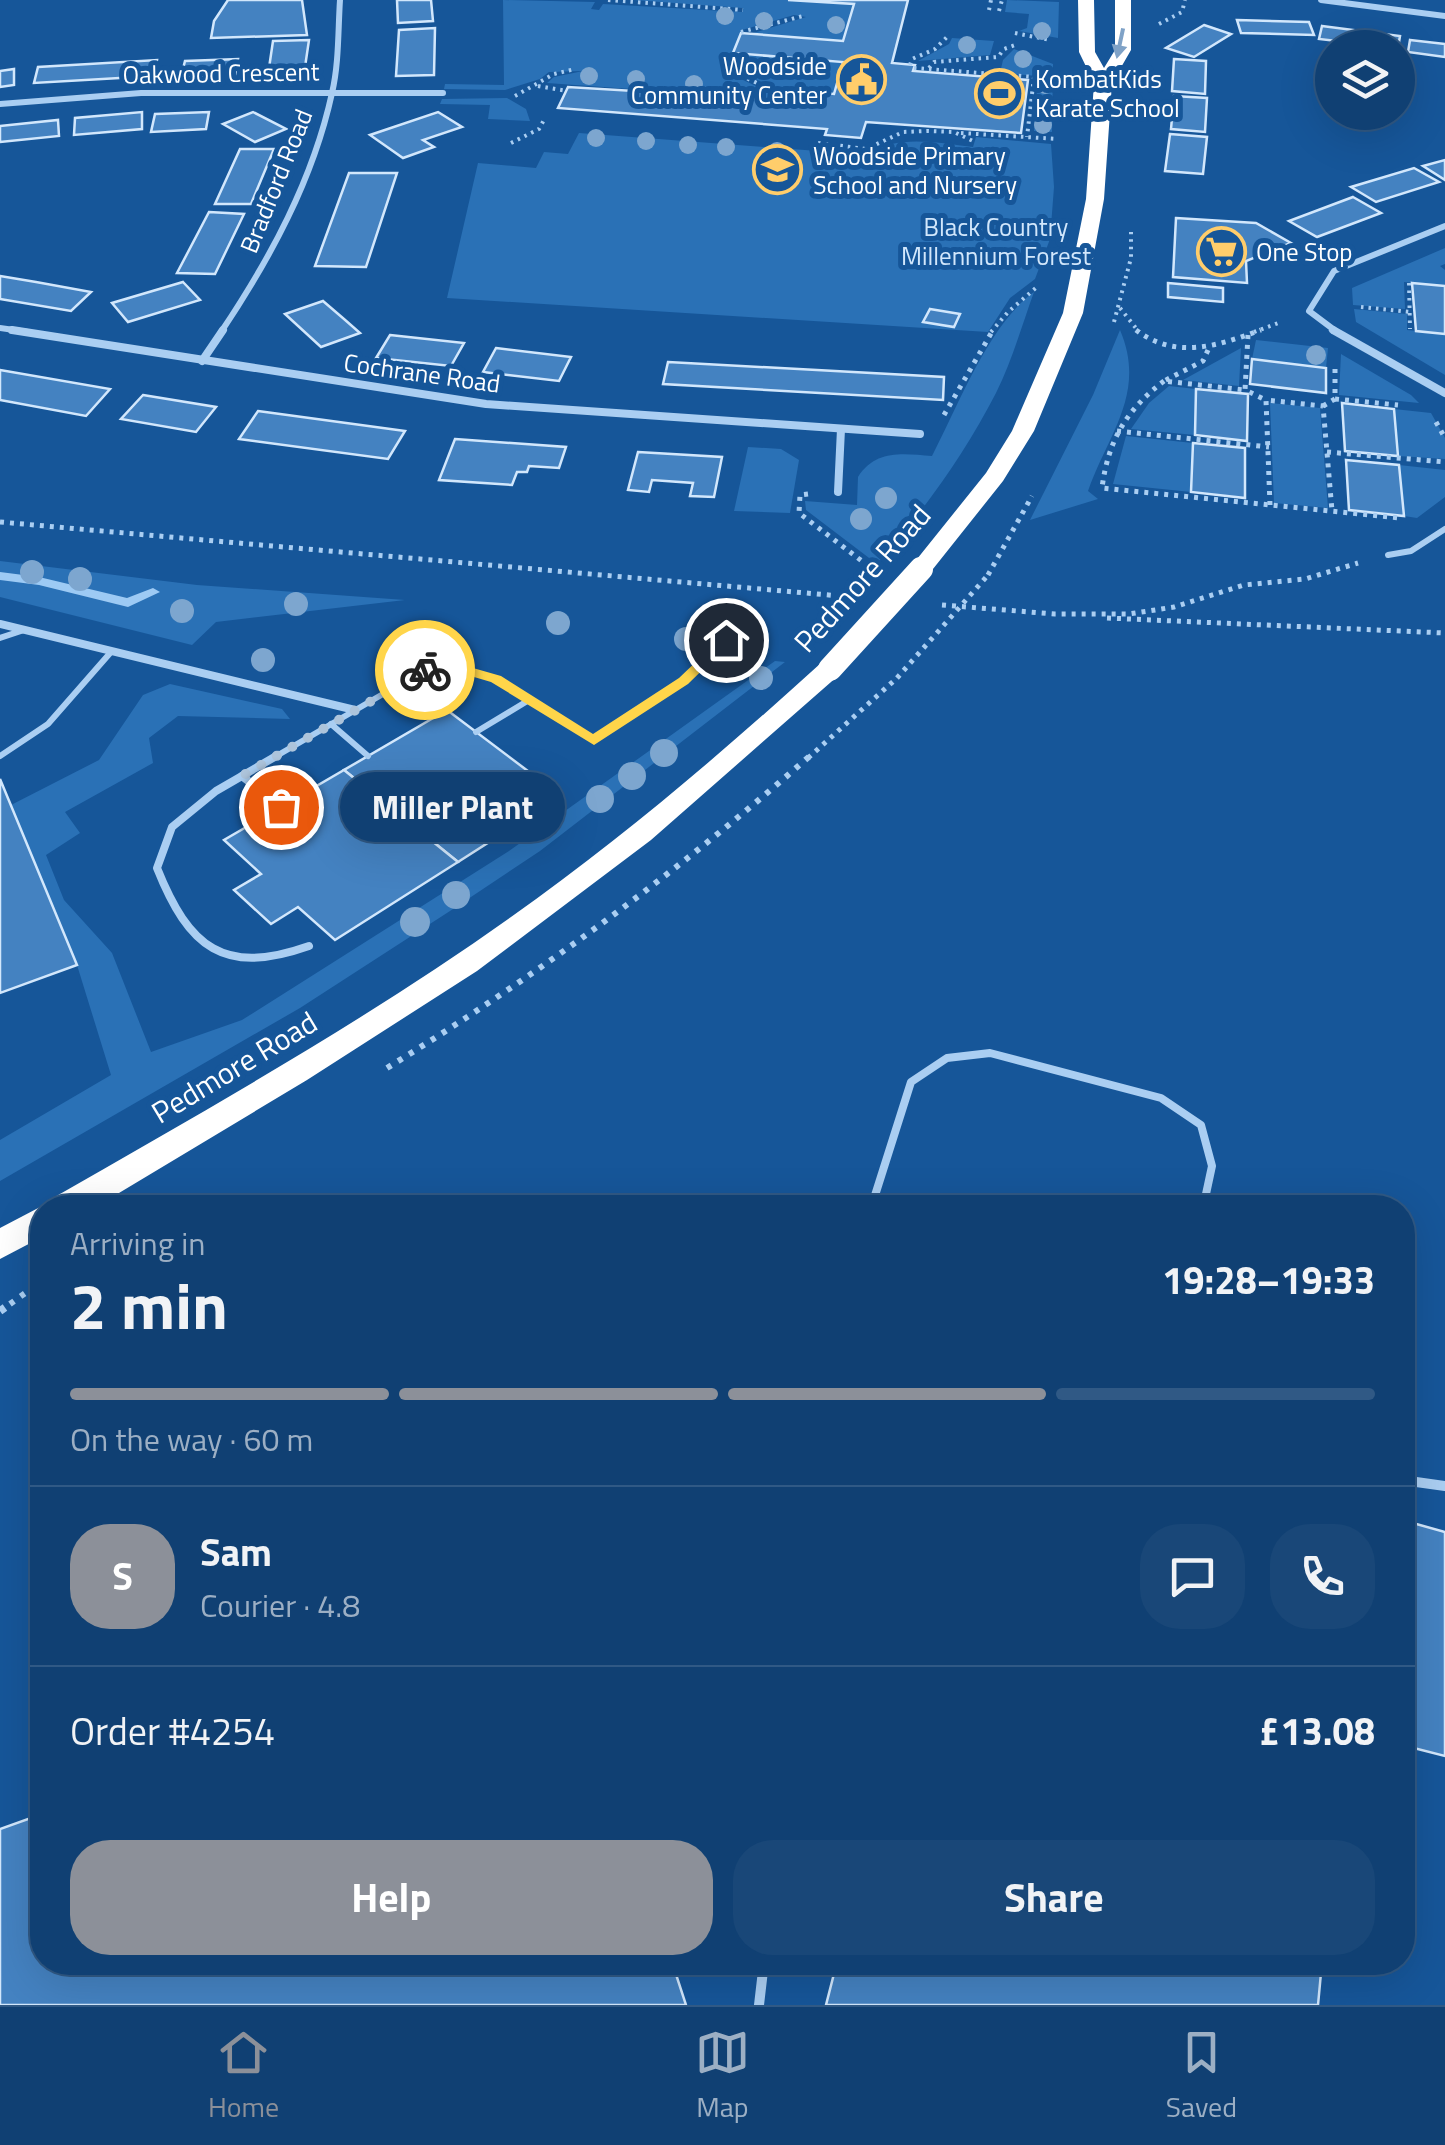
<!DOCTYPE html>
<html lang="en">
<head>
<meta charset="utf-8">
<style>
	body { margin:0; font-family:"Titillium Web",sans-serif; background:#194778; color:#f1f3f6; height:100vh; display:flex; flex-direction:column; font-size:38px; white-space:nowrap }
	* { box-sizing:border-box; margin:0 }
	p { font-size:32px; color:#9cafc4 }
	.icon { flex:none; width:55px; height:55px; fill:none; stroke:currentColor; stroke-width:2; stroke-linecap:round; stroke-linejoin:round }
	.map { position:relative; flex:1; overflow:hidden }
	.panel { position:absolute; left:30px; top:1195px; width:1385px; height:780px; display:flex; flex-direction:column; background:#104073; border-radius:40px; box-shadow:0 10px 40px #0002,0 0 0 2px #305985 }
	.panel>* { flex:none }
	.buttons { position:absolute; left:1315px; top:30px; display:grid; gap:20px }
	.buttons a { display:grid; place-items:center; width:100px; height:100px; border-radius:50%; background:#104073; box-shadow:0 10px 40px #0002,0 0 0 2px #305985; font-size:50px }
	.pin { position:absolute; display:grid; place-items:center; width:85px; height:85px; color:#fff; margin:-42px; border:5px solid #fff; border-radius:50%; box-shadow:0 2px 10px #0007 }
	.courier { position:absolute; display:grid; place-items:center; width:100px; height:100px; margin:-50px; border:8px solid #ffd54a; border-radius:50%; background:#fff; color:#222; box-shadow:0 2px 12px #0007 }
	.bubble { position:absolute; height:70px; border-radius:35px; background:#104073; box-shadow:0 10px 40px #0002,0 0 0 2px #305985; font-size:32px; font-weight:700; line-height:70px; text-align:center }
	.head em { font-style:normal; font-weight:700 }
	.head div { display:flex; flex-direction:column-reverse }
	.head { display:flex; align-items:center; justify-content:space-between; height:170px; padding:0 40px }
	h1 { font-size:65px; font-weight:700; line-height:75px }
	.bar { display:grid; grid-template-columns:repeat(4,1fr); gap:15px 10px; align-content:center; height:120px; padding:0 40px }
	.bar i { height:12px; border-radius:8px; background:#305985 }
	.bar .on { background:#8c9099 }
	.bar p { grid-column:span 4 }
	.line { display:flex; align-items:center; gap:25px; padding:0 40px; border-top:2px solid #305985 }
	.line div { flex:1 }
	.round { display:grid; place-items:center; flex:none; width:105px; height:105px; border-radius:40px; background:#194778 }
	.primary-button { display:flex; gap:20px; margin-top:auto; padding:20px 40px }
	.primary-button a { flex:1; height:115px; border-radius:40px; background:#8c9099; color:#fff; font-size:40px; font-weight:700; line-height:115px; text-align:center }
	.primary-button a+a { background:#194778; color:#f1f3f6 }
	.tabs { display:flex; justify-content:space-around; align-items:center; height:140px; border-top:2px solid #305985; background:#104073; font-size:28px; color:#9cafc4 }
	.tabs a { display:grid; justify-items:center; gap:5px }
	.tabs .on { color:#8c9099 }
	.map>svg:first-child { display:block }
	.green { fill:#2a71b6 }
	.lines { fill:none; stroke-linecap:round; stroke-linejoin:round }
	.stream { fill:#9dcaf4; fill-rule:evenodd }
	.building { fill:#4482c1; stroke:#d2e7fc; stroke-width:2.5 }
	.path-far3 { stroke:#aacef2; stroke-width:4; stroke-dasharray:2.5 5; stroke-linecap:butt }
	.path-far2 { stroke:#aacef2; stroke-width:5; stroke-dasharray:4 6; stroke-linecap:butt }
	.path-far1 { stroke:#aacef2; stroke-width:6; stroke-dasharray:5 8; stroke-linecap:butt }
	.path { stroke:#aacef2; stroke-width:8; stroke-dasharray:6 10; stroke-linecap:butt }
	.lane-far2 { stroke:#aacef2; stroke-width:6 }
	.lane-far1 { stroke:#aacef2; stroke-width:8 }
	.lane { stroke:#aacef2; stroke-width:10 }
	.street-far1 { stroke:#aacef2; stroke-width:6 }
	.street { stroke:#aacef2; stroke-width:8 }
	.highway { fill:#fff; fill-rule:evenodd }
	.path-bridge { stroke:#aacef2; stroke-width:5; stroke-dasharray:4 6; stroke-linecap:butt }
	.highway-bridge { stroke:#fff; stroke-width:24 }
	.tree { fill:#7da6cf }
	.oneway { fill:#7fa2c7 }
	.route { fill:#ffd54a }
	.done { stroke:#adc4db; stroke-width:10; stroke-dasharray:0 18 }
	.labels { text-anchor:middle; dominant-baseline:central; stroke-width:10; stroke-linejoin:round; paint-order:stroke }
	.far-poi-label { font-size:25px; fill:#fff; stroke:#165699; text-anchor:start }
	.far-street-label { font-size:25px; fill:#fff; stroke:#165699 }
	.far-park-label { font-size:25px; fill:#d2e7fc; stroke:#165699 }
	.street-label { font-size:30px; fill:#fff; stroke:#165699 }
</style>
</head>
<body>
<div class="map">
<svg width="1445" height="2005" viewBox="0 0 1445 2005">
	<rect width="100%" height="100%" fill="#165699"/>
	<g class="green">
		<path d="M503 0 595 2 591 9 599 10 603 4 742 12 743 8 634 0H788L854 4 843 41 750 34 806 17 794 15 742 30 733 53 843 62 834 94 790 90 789 94 728 67 726 72 786 100 547 83 554 77 583 71 549 72 540 79 505 90 444 89 445 84 504 85Z"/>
		<path d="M1007 0 1059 2 1058 38 1019 31 1027 28 1029 14 1005 12Z"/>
		<path d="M952 38 994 41 990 55 918 61 949 44Z"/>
		<path d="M1014 49 1053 64 1052 132 1034 131 1038 76 1000 73 1003 60Z"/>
		<path d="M507 98 526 109 530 121 488 119 490 105 440 104 442 99Z"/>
		<path d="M579 133 870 155C894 133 944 144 973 147L976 137 1051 144 1054 187 1050 239 1035 279 1010 298 988 332 447 298 478 163 536 168 544 152 568 154Z"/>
		<path d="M1445 248V264L1440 266 1445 270V286L1404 282 1405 309 1353 305 1352 288Z"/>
		<path d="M1034 292C1022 325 1012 361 996 393 964 455 923 512 877 564L806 510 805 501 857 505 858 477C876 449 903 454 932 456 958 406 989 324 1034 292Z"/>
		<path d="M1354 309 1407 314V330L1445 334V375L1356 322Z"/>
		<path d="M1120 330C1147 393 1108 434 1088 491L1098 499 1030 520 1093 395Z"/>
		<path d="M1256 340 1328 348 1326 368 1252 359Z"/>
		<path d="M1241 348 1239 386 1183 380Z"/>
		<path d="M1341 354 1411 395 1419 403 1339 395Z"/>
		<path d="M1169 386 1196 389 1195 435 1131 429 1149 403Z"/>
		<path d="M1270 403 1320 408 1328 508 1274 503Z"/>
		<path d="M1394 409 1431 413 1445 438V459L1398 456Z"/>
		<path d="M1126 436 1193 443 1191 492 1113 484Z"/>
		<path d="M748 447 781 449 799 460 790 513 734 511Z"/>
		<path d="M1399 465 1445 470V497L1417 518 1404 516Z"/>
		<path d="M0 561 197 585 405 600 216 622 192 645 0 597Z"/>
		<path d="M775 661 785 662 540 851 450 911 300 1008 0 1181V1140L111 1075 77 965 11 805 99 760 143 695 170 684 282 709 290 719 178 716 149 738 153 763 65 812 80 833 46 855 64 900 112 953 151 1052 242 1020 509 851Z"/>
	</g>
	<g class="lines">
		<path class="stream" d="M0 572 39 577 127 598 153 588 160 592 128 607 39 585 0 580Z"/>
	</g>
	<g class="building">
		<path d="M228 0H302L307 35 211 38 214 21Z"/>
		<path d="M397 0H431L433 21 398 23Z"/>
		<path d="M788 0H908L892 63 915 65 913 71 1028 80 1021 133 866 122 861 138 825 135 827 129 558 108 568 87 786 100 790 90 834 94 843 62 733 53 741 33 843 41 854 4Z"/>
		<path d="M1237 20 1309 22 1314 35 1241 33Z"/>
		<path d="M1204 25 1231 34 1194 57 1166 48Z"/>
		<path d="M1322 26 1400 36 1398 48 1319 39Z"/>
		<path d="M435 28 434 75 396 76 399 30Z"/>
		<path d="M309 40 305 67 269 68 273 41Z"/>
		<path d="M1410 40 1445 44V57L1408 52Z"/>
		<path d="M238 59 235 75 181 77 185 61Z"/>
		<path d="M1174 59 1206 61 1205 94 1172 91Z"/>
		<path d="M157 60 154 76 34 83 38 67Z"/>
		<path d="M14 69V85L0 87V71Z"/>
		<path d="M1174 96 1207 98 1205 132 1171 129Z"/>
		<path d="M142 112V129L74 135 75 118Z"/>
		<path d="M209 112 206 129 151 132 155 114Z"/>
		<path d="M253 112 286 129 255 142 223 124Z"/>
		<path d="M438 112 462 127 423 140 434 147 403 158 370 135Z"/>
		<path d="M58 120 59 136 0 142V126Z"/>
		<path d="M1170 134 1207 137 1203 174 1165 171Z"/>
		<path d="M240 149H274L251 204H215Z"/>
		<path d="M1445 160V180L1423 166Z"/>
		<path d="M1414 168 1439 182 1376 202 1351 187Z"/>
		<path d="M349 173H397L366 267 315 266Z"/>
		<path d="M1353 197 1381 213 1317 237 1289 221Z"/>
		<path d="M209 212 244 214 215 274 177 273Z"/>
		<path d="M1176 218 1256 223 1291 243 1246 261 1247 283 1173 277Z"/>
		<path d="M0 276 36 282 91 292 71 311 0 299Z"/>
		<path d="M183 282 200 300 128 322 112 303Z"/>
		<path d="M1168 283 1223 288V302L1168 297Z"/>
		<path d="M1412 283 1445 286V334L1416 331Z"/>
		<path d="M323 301 344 319 360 333 321 347 285 314Z"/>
		<path d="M930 309 960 314 954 327 923 322Z"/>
		<path d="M390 335 464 343 451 366 376 358Z"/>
		<path d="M496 348 571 357 559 381 483 372Z"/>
		<path d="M1252 359 1326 368V393L1250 384Z"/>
		<path d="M668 362 944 377 943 400 663 384Z"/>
		<path d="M0 370 110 389 86 416 0 400Z"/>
		<path d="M1196 389 1248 394 1247 441 1195 435Z"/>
		<path d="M143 395 216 407 196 432 121 419Z"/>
		<path d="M1342 403 1394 409 1398 456 1345 451Z"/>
		<path d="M258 411 405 431 388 459 239 439Z"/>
		<path d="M455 439 566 447 559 468 529 466 527 472H517L512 485 439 480Z"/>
		<path d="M1193 443 1245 448V498L1191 492Z"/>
		<path d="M638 452 722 457 714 497 690 496 693 483 652 480 649 492 628 490Z"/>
		<path d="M1346 460 1399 465 1404 516 1349 510Z"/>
		<path d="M447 710 561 796 458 862 344 770Z"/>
		<path d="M344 770 458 862 335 940 298 907 271 924 234 890 261 874 224 840Z"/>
		<path d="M0 779 77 965 0 993Z"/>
		<path d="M1402 1520 1445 1532V1756L1402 1745Z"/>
		<path d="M42 1814V1962H672L686 2005H0V1829Z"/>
		<path d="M837 1962H1322L1318 2005H826Z"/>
	</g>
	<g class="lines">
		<g class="path-far3">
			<path d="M608 0 743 10"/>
			<path d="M989 10 991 0"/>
			<path d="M999 11 1002 0"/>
			<path d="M1159 24 1182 12 1185 0"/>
			<path d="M741 32 803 16"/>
			<path d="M1015 33 1050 40"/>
			<path d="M910 65 912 59 935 49 947 37"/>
			<path d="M914 68 1034 77 1027 137"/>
			<path d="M929 68 934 62 998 57 1004 49 1018 44"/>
			<path d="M727 69 787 97"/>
			<path d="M538 86 567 91"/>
			<path d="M515 96 554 74 575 69"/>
			<path d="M961 133 1058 139"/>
			<path d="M511 143 539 129 545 118"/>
			<path d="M818 143 866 149 903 132 928 131 954 132 975 142"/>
			<path d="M1409 283 1410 329"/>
			<path d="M1361 307 1410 312"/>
			<path d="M1120 308 1139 332"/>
			<path d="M1114 322 1131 258V232"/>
			<path d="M991 332 1008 312 1038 286"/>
			<path d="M1254 332 1281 322"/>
		</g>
		<g class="path-far2">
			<path d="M1136 330C1176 360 1217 346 1261 330"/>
			<path d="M1248 335 1245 390 1266 400"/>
			<path d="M1208 350 1203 361 1164 381 1245 390"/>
			<path d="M1164 381C1126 410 1108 441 1102 488L1400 518"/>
			<path d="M1335 399 1398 405"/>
			<path d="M1323 406 1335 399V368"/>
			<path d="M944 415 993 330"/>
			<path d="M1436 422 1445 438"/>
			<path d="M1117 431 1269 447"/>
			<path d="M1327 452 1445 462"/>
			<path d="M808 494 800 495 799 513 871 568"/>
			<path d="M1270 505 1266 400 1323 406 1332 511"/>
			<path d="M0 522 840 596"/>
			<path d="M988 575 1032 496"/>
			<path d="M942 605 1055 614H1129L1174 607 1244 585 1305 579 1358 563"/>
			<path d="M1107 618 1445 633"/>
			<path d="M808 758 897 678"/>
		</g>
		<g class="path-far1">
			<path d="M387 1068C538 975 678 872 811 755"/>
			<path d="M10 1304 42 1281"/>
		</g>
		<path class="path" d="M0 1311 13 1302"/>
		<g class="lane-far2">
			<path d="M1388 555 1411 551 1445 529"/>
			<path d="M0 638 24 630"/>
			<path d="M331 724 368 756"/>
			<path d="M476 732 529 700"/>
			<path d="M0 756 48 724 111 652"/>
			<path d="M273 758 438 662 496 679 594 740 684 681 727 640"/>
		</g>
		<g class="lane-far1">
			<path d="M278 755 216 791 172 827 157 868C189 948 224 976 309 946"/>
			<path d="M242 776 281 807"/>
			<path d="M871 1208 911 1082 947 1058 990 1053 1161 1098 1201 1125 1212 1166 1203 1208"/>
		</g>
		<g class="lane">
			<path d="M1402 1480 1445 1486"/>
			<path d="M759 2005 764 1962"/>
		</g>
		<g class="street-far1">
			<path d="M1321 0 1445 16"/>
			<path d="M0 104 141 93H443"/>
			<path d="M0 328 28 332"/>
			<path d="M221 332C270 259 313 180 332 93 339 64 338 30 340 0"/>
			<path d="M1337 332 1309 311 1334 271 1445 226"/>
		</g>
		<g class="street">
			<path d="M12 330 486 404 920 434"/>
			<path d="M1333 330 1445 393"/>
			<path d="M202 361 223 330"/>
			<path d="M838 492 841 429"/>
			<path d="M0 624 355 710"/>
		</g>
		<g class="highway">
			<path d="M1078 0H1094L1095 52 1104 68 1115 50V0H1131V50L1112 83 1104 199 1083 313 1034 431 1003 481 929 574H913L909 569 913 564 986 473 1012 431 1063 313 1086 199 1094 83 1079 52Z"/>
			<path d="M830 661 843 669 839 675 651 840 477 971 307 1080 94 1208H49L53 1198C208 1109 365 1021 511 917 620 840 722 753 821 663Z"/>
			<path d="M42 1206 46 1208H42V1237L0 1259V1228Z"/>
		</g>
		<path class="path-bridge" d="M897 678 988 575"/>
		<path class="highway-bridge" d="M830 669 921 569"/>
	</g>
	<g class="tree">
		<circle cx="725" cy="16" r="9"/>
		<circle cx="764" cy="21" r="9"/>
		<circle cx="836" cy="25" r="9"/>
		<circle cx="1042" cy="31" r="9"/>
		<circle cx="967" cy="45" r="9"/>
		<circle cx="1023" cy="59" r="9"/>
		<circle cx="589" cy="76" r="9"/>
		<circle cx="636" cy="79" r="9"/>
		<circle cx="694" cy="84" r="9"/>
		<circle cx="1045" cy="85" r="9"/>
		<circle cx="1043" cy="125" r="9"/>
		<circle cx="596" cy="138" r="9"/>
		<circle cx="646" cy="141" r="9"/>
		<circle cx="688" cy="145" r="9"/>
		<circle cx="726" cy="147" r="9"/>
		<circle cx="777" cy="151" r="9"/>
		<circle cx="824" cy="156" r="9"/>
		<circle cx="859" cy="159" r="9"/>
		<circle cx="1316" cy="355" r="10"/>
		<circle cx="886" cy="498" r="11"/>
		<circle cx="861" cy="519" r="11"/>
		<circle cx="32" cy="572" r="12"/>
		<circle cx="80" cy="579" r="12"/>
		<circle cx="296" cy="604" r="12"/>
		<circle cx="182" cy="611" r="12"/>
		<circle cx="558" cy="623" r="12"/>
		<circle cx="686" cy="639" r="12"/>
		<circle cx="263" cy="660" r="12"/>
		<circle cx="761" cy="678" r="12"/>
		<circle cx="664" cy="753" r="14"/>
		<circle cx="632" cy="776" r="14"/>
		<circle cx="600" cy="799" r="14"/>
		<circle cx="456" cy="895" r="14"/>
		<circle cx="415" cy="922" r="15"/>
	</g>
	<defs><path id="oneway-solid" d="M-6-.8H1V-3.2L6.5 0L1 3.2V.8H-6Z" transform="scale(2.5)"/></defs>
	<use class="oneway" href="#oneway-solid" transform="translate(1120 43) rotate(102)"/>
	<path class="route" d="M722 637 733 640 688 684 594 745 491 682 440 667 425 675 418 670 438 658 501 676 593 734 679 678Z"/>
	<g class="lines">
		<path class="done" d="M281 807 242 776 425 670"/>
	</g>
	<defs>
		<symbol id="civic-ring" viewBox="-11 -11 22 22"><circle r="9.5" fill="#165699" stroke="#ffcd6b" stroke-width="1.5"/><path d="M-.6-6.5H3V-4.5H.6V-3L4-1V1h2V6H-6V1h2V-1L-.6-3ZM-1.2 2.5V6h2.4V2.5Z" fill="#ffcd6b"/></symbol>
		<symbol id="stadium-ring" viewBox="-11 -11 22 22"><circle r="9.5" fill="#165699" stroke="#ffcd6b" stroke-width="1.5"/><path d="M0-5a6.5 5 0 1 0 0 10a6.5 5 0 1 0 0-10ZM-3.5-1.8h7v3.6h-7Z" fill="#ffcd6b"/></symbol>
		<symbol id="school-ring" viewBox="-11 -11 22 22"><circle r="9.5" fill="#165699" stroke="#ffcd6b" stroke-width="1.5"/><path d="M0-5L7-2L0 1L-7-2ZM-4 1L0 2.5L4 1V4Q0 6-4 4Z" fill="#ffcd6b"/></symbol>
		<symbol id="supermarket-ring" viewBox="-11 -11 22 22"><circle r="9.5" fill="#165699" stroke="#ffcd6b" stroke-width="1.5"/><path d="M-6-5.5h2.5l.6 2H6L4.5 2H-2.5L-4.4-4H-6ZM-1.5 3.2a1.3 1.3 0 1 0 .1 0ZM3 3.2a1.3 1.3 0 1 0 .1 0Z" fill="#ffcd6b"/></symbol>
	</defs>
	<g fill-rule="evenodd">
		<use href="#civic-ring" x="834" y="52" width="55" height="55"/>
		<use href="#stadium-ring" x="972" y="66" width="55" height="55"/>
		<use href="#school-ring" x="750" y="142" width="55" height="55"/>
		<use href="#supermarket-ring" x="1194" y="224" width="55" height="55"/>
	</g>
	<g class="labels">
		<g class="far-poi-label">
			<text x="827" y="66" text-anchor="end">Woodside<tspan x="827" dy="29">Community Center</tspan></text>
			<text x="1035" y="79">KombatKids<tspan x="1035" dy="29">Karate School</tspan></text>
			<text x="813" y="156">Woodside Primary<tspan x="813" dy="29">School and Nursery</tspan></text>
			<text x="1256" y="252">One Stop</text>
		</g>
		<g class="far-street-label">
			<text transform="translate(221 73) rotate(-1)">Oakwood Crescent</text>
			<text transform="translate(276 181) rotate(-68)">Bradford Road</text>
			<text transform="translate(422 373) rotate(8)">Cochrane Road</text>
		</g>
		<g class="far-park-label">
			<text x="996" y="227">Black Country<tspan x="996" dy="29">Millennium Forest</tspan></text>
		</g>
		<g class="street-label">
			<text transform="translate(862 578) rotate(-48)">Pedmore Road</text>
			<text transform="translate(234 1067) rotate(-31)">Pedmore Road</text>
		</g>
	</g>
</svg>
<div class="buttons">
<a><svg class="icon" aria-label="layers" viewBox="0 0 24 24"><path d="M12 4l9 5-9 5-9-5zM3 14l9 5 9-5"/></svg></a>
</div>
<div class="pin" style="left:281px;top:807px;background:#ea580c"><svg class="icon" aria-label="bag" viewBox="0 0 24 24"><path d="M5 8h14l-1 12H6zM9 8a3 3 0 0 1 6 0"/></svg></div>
<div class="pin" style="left:726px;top:640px;background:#1f2937"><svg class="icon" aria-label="home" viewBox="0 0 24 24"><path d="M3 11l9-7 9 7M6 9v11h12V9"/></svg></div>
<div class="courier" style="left:425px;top:670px"><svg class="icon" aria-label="bike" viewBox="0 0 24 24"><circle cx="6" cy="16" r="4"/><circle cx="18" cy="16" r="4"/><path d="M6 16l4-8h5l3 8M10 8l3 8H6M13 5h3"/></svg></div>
<div class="bubble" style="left:340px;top:772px;width:225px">Miller Plant</div>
<section class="panel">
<div class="head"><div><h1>2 min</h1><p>Arriving in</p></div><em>19:28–19:33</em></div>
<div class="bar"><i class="on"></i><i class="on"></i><i class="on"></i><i></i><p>On the way · 60 m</p></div>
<div class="line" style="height:180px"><b class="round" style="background:#8c9099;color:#fff">S</b><div><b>Sam</b><p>Courier · 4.8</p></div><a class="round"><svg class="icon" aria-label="chat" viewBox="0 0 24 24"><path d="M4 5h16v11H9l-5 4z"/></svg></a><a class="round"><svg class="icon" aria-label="phone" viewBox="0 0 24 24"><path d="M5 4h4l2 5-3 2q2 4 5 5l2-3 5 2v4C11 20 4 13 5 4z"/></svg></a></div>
<div class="line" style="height:130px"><div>Order #4254</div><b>£13.08</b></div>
<div class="primary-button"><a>Help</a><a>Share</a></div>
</section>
</div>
<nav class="tabs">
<a class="on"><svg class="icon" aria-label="home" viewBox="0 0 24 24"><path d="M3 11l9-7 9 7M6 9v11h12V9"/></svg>Home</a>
<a><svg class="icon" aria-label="map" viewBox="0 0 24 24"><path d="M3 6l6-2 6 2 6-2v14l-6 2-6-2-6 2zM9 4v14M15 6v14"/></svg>Map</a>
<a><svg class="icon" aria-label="saved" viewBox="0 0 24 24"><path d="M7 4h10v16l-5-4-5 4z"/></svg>Saved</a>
</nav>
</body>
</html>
